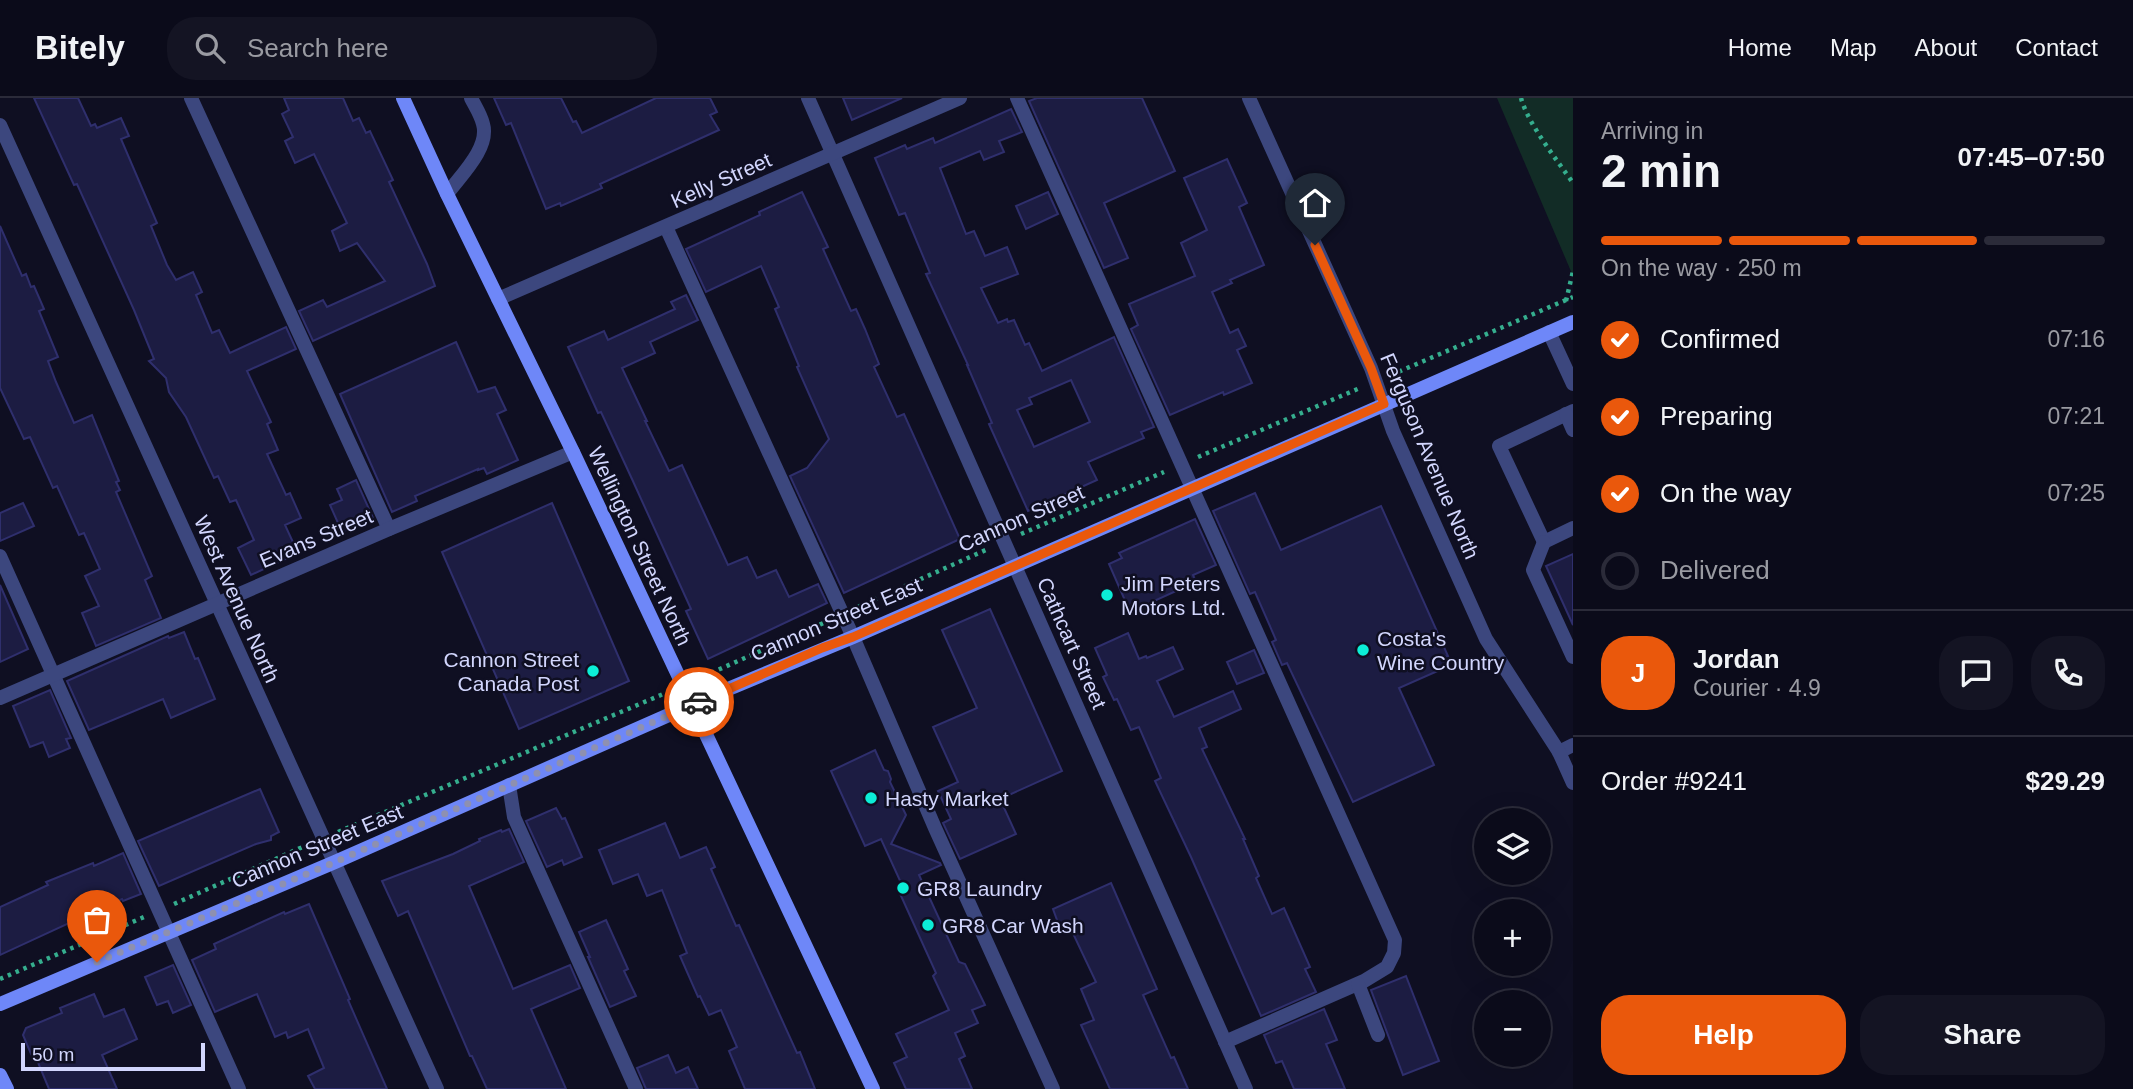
<!DOCTYPE html>
<html lang="en">
<head>
<meta charset="utf-8">
<style>
	body { margin:0; font-family:Arial,sans-serif; background:#141423; color:#f1f3f6; height:100vh; display:flex; flex-direction:column; font-size:26px; white-space:nowrap }
	* { box-sizing:border-box; margin:0 }
	p { font-size:23px; color:#9a9ba2 }
	.icon { flex:none; width:38px; height:38px; fill:none; stroke:currentColor; stroke-width:2; stroke-linecap:round; stroke-linejoin:round }
	.map { position:relative; flex:1; overflow:hidden }
	.side { display:flex; flex-direction:column; background:#0b0b1a; width:560px }
	.side>* { flex:none }
	.controls { position:absolute; left:1474px; top:710px; display:grid; gap:14px }
	.controls a { display:grid; place-items:center; width:77px; height:77px; border-radius:50%; background:#0b0b1a; box-shadow:0 7px 28px #0002,0 0 0 2px #2b2b39; font-size:35px }
	.scale { position:absolute; left:21px; bottom:18px; width:184px; box-sizing:border-box; padding-left:7px; border:4px solid #d2d6fd; border-top:0; font-size:19px; line-height:24px; white-space:nowrap; color:#d2d6fd; -webkit-text-stroke:5px #0f0f22; paint-order:stroke }
	.pin { position:absolute; display:grid; place-items:center; width:60px; height:60px; color:#fff; margin:-72px -30px; border-radius:50% 50% 50% 0; rotate:-45deg; box-shadow:0 0 7px #0007 }
	.pin .icon { rotate:45deg }
	.courier { position:absolute; display:grid; place-items:center; width:70px; height:70px; margin:-35px; border:5px solid #ea580c; border-radius:50%; background:#fff; color:#222; box-shadow:0 2px 9px #0007 }
	.summary em { font-style:normal; font-weight:800 }
	.summary div { display:flex; flex-direction:column-reverse }
	.summary { display:flex; align-items:center; justify-content:space-between; height:119px; padding:0 28px }
	h1 { font-size:46px; font-weight:800; line-height:52px }
	.bar { display:grid; grid-template-columns:repeat(4,1fr); gap:10px 7px; align-content:center; height:84px; padding:0 28px }
	.bar i { height:9px; border-radius:5px; background:#2b2b39 }
	.bar .selected { background:#ea580c }
	.bar p { grid-column:span 4 }
	.line { display:flex; align-items:center; gap:18px; padding:0 28px; border-top:2px solid #2b2b39 }
	.line div { flex:1 }
	.round { display:grid; place-items:center; flex:none; width:74px; height:74px; border-radius:28px; background:#141423 }
	ol { padding:0 28px; list-style:none }
	li { display:flex; align-items:center; gap:21px; height:77px }
	li p { margin-inline-start:auto }
	li .icon { padding:7px; border-radius:50%; background:#ea580c; color:#fff; stroke-width:4 }
	li:last-child { color:#9a9ba2 }
	li i { width:38px; height:38px; border:4px solid #2b2b39; border-radius:50% }
	.primary-button { display:flex; gap:14px; margin-top:auto; padding:14px 28px }
	.primary-button a { flex:1; height:80px; border-radius:28px; background:#ea580c; color:#fff; font-size:28px; font-weight:800; line-height:80px; text-align:center }
	.primary-button a+a { background:#141423; color:#f1f3f6 }
	header { display:flex; align-items:center; gap:42px; box-sizing:border-box; height:98px; padding:0 35px; background:#0b0b1a; border-bottom:2px solid #2b2b39 }
	header strong { font-size:33px }
	nav { display:flex; gap:38px; margin-inline-start:auto; font-size:24px }
	.search { width:490px; height:63px; background:#141423; display:flex; align-items:center; gap:18px; box-sizing:border-box; padding:0 24px; border-radius:28px; color:#9a9ba2; font-size:26px }
	main { display:flex; flex:1; min-height:0 }
	.map>svg:first-child { display:block }
	.green { fill:#122c26 }
	.building { fill:#1c1c42; stroke:#2f2f6d; stroke-width:2; fill-rule:evenodd }
	.lines { fill:none; stroke-linecap:round; stroke-linejoin:round }
	.path { stroke:#35ae8e; stroke-width:4.5; stroke-dasharray:3.5 5; stroke-linecap:butt }
	.service { stroke:#3c477e; stroke-width:14 }
	.minor { stroke:#3c477e; stroke-width:14 }
	.secondary { stroke:#6e87f8; stroke-width:14 }
	.done { stroke:#8e90b0; stroke-width:7; stroke-dasharray:0 12.6 }
	.route { stroke:#ea580c; stroke-width:9 }
	.poi-dot { fill:#0ceed7; stroke:#0f0f22; stroke-width:2.5 }
	.labels { text-anchor:middle; dominant-baseline:central; stroke-width:5; stroke-linejoin:round; paint-order:stroke }
	.street-label { font-size:21px; fill:#d2d6fd; stroke:#0f0f22 }
	.poi-label { font-size:21px; fill:#d2d6fd; stroke:#0f0f22; text-anchor:start }
</style>
</head>
<body>
<header>
<strong>Bitely</strong>
<div class="search"><svg class="icon" aria-label="search" viewBox="0 0 24 24"><circle cx="10" cy="10" r="6"/><path d="M15 15l6 6"/></svg>Search here</div>
<nav><a>Home</a><a>Map</a><a>About</a><a>Contact</a></nav>
</header>
<main>
<div class="map">
<svg width="1573" height="991" viewBox="0 0 1573 991">
	<rect width="100%" height="100%" fill="#0f0f22"/>
	<path class="green" d="M1497 0H1573V178Z"/>
	<g class="building">
		<path d="M34 0H78L91 28 95 26 97 30 121 20 129 38 121 41 157 125 151 128 167 167 176 182 193 174 202 194 196 197 212 235 219 232 230 255 286 229 296 251 247 273 271 324 267 326 278 352 267 356 286 397 290 395 301 420 285 427 298 455 251 477 238 450 254 442 236 402 230 404 218 378 214 380 186 319 169 294 166 280 149 263 154 261 134 212 77 86 74 87Z"/>
		<path d="M284 0H343L353 23 359 20 366 35 370 33 393 82 389 84 427 166 435 188 313 243 299 213 323 202 327 209 385 183 357 145 340 153 332 133 347 125 314 56 295 65 285 43 293 39 282 16 289 12Z"/>
		<path d="M494 0H561L573 24 576 23 582 35 656 0H710L717 14 710 17 719 32 600 86 602 90 561 108 560 105 546 111 511 25 506 27Z"/>
		<path d="M843 0H902L852 22Z"/>
		<path d="M1037 0H1142L1175 73 1104 105 1128 160 1104 170 1029 3Z"/>
		<path d="M1011 11 1022 34 999 43 1004 54 984 62 980 53 940 70 966 136 974 133 985 158 1007 149 1018 176 981 190 998 225 1007 221 1008 224 1014 222 1025 247 1029 245 1042 273 1114 239 1154 329 1141 334 1144 340 1088 364 1097 382 1028 413 989 326 992 325 967 267H968L926 176 930 175 905 115 899 117 875 60 905 47 907 51 933 40 935 45ZM1071 282 1090 324 1034 349 1017 312 1032 306 1029 300Z"/>
		<path d="M1227 61 1247 105 1239 109 1264 167 1230 182 1232 185 1212 194 1230 235 1238 231 1246 248 1237 252 1252 285 1224 297 1223 294 1170 317 1131 231 1138 227 1129 206 1195 178 1181 145 1207 132 1184 80Z"/>
		<path d="M802 94 828 149 823 151 851 213 856 211 865 231 879 266 874 269 897 319 904 316 960 441 844 495 790 378 807 370 829 341 797 269 799 268 775 211 779 209 761 168 706 194 686 151 760 117 759 114Z"/>
		<path d="M1048 94 1058 116 1026 131 1016 108Z"/>
		<path d="M0 128 22 178 26 176 31 189 34 188 44 211 39 213 58 259 48 263 56 284 74 325 92 317 119 383 116 384 120 392 116 394 152 478 145 482 161 520 96 548 82 515 99 508 85 478 100 471 84 435 79 437 57 388 53 390 30 339 24 341 0 290Z"/>
		<path d="M686 197 698 222 650 244 655 255 622 270 647 323H645L669 373 682 367 728 467 747 459 757 480 776 472 789 499 818 486 827 505 708 561 686 513 691 511 632 381 601 314 598 315 568 249 604 233 608 242 675 211 671 204Z"/>
		<path d="M456 244 478 294 495 289 506 312 497 316 518 362 487 376 484 370 478 372V371L415 398 417 403 392 414 340 296Z"/>
		<path d="M356 382 373 420 342 434 330 407 342 402 337 391Z"/>
		<path d="M1255 395 1281 452 1381 408 1448 558 1444 559 1449 568 1399 590 1434 667 1353 704 1287 565 1282 567 1272 544 1276 542 1255 494 1250 496 1213 413Z"/>
		<path d="M23 405 34 428 0 443V415Z"/>
		<path d="M552 405 629 583 519 631 442 454Z"/>
		<path d="M1195 421 1216 467 1193 477 1196 484 1130 514 1109 466 1122 460 1119 455Z"/>
		<path d="M1573 456V527L1546 468Z"/>
		<path d="M0 487 28 551 0 564Z"/>
		<path d="M990 511 1062 673 1000 701 1016 736 960 761 943 725 951 721 938 693 958 684 933 629 977 610 942 532Z"/>
		<path d="M184 534 195 561 198 560 215 601 171 620 163 601 89 632 67 583 168 538 169 540Z"/>
		<path d="M1128 535 1139 561 1146 558 1147 560 1173 549 1183 571 1157 583 1174 619 1233 593 1241 611 1199 630 1207 649 1202 651 1245 741H1243L1259 778 1256 780 1272 816 1284 810 1310 869 1305 871 1316 894 1261 918 1191 759 1155 683 1161 680 1139 629 1131 632 1117 601 1114 602 1103 579 1107 577 1095 550Z"/>
		<path d="M1254 552 1264 575 1237 586 1227 564Z"/>
		<path d="M50 592 71 640 66 641 70 650 49 659 43 644 30 649 13 608Z"/>
		<path d="M875 652 884 672 888 673 891 681 890 684 906 717 891 746 940 765 941 767 919 777 959 864 965 866 985 907 972 912 978 925 955 935 965 958 959 961 972 991H906L894 965 907 959 896 936 949 912 933 878 936 875 897 789 902 787 881 741 865 748 831 673Z"/>
		<path d="M260 691 279 734 271 738V742L256 746 159 788 138 743Z"/>
		<path d="M556 710 562 721 565 720 582 759 564 767 562 762 547 769 526 723Z"/>
		<path d="M665 725 680 760 706 749 715 769 711 771 736 828 739 827 797 955 800 954 815 991H745L729 953 737 949 721 912 709 917 700 898 698 899 680 858 687 855 662 792 647 798 638 776 613 786 599 752Z"/>
		<path d="M509 731 524 764 469 788 513 891 570 867 580 890 531 911 566 991H487L472 958H470L408 813 398 818 382 783 453 756 480 743 479 741 501 732 502 734Z"/>
		<path d="M123 755 141 796 123 803 122 801 77 820 78 821 0 857V809L48 787 46 784 93 765 94 768Z"/>
		<path d="M1111 785 1157 891 1143 897 1171 960 1174 959 1188 991H1110L1081 927 1094 922 1081 891 1096 884 1070 829 1061 833 1053 811Z"/>
		<path d="M309 806 350 901 348 902 387 991H315L308 978 324 970 308 931 288 940 286 934 275 939 257 896 215 914 192 862 216 851 214 846 284 814 285 816Z"/>
		<path d="M606 822 628 871 624 873 636 898 610 909 588 859H590L579 834Z"/>
		<path d="M173 867 191 907 173 915 168 903 157 907 145 879Z"/>
		<path d="M1406 878 1439 963 1403 977 1371 892Z"/>
		<path d="M94 896 104 919 124 911 137 941 102 957 117 991H49L37 962 34 963 23 937 26 930 62 915 60 910Z"/>
		<path d="M1324 911 1337 942 1326 946 1345 991H1294L1282 963 1276 965 1264 937Z"/>
		<path d="M668 957 676 975 688 969 698 991H646L637 970Z"/>
	</g>
	<g class="lines">
		<g class="path">
			<path d="M1521 0C1528 26 1557 62 1573 85"/>
			<path d="M1566 203 1573 173"/>
			<path d="M1391 277 1573 199"/>
			<path d="M1198 359 1360 290"/>
			<path d="M1021 436 1164 374"/>
			<path d="M858 509 988 451"/>
			<path d="M711 575 828 523"/>
			<path d="M338 734 668 594"/>
			<path d="M174 806 307 747"/>
			<path d="M0 881 144 819"/>
		</g>
		<g class="service">
			<path d="M191 0 389 431"/>
			<path d="M1017 0 1395 842 1394 855 1387 869 1364 883 1225 944"/>
			<path d="M447 96C460 78 490 50 483 26 481 17 475 8 471 0"/>
			<path d="M666 129 853 539 935 730 1053 991"/>
			<path d="M1549 234 1573 286"/>
			<path d="M1573 313 1499 348 1544 444 1573 430"/>
			<path d="M1566 316 1573 332"/>
			<path d="M1544 444 1533 472 1573 559"/>
			<path d="M0 458 239 991"/>
			<path d="M1559 654 1573 647"/>
			<path d="M509 687 514 719 636 991"/>
			<path d="M1358 886 1378 937"/>
		</g>
		<g class="minor">
			<path d="M808 0 1246 991"/>
			<path d="M1249 0 1371 270 1393 333 1486 541 1559 654 1573 685"/>
			<path d="M0 27 437 991"/>
			<path d="M498 201 960 0"/>
			<path d="M0 600 389 431 573 354"/>
		</g>
		<g class="secondary">
			<path d="M403 0 447 96 573 354 873 991"/>
			<path d="M0 906 335 764 721 594 853 539 1573 224"/>
			<path d="M0 977 7 991"/>
		</g>
	</g>
	<g class="lines">
		<path class="done" d="M97 864 335 764 699 604"/>
		<path class="route" d="M699 604 822 550 853 539 1384 306 1371 270 1315 147"/>
	</g>
	<g class="poi-dot">
		<circle cx="1107" cy="497" r="7"/>
		<circle cx="1363" cy="552" r="7"/>
		<circle cx="593" cy="573" r="7"/>
		<circle cx="871" cy="700" r="7"/>
		<circle cx="903" cy="790" r="7"/>
		<circle cx="928" cy="827" r="7"/>
	</g>
	<g class="labels">
		<g class="street-label">
			<text transform="translate(721 82) rotate(-24)">Kelly Street</text>
			<text transform="translate(1430 358) rotate(67)">Ferguson Avenue North</text>
			<text transform="translate(1021 420) rotate(-24)">Cannon Street</text>
			<text transform="translate(316 440) rotate(-23)">Evans Street</text>
			<text transform="translate(640 448) rotate(65)">Wellington Street North</text>
			<text transform="translate(237 501) rotate(66)">West Avenue North</text>
			<text transform="translate(836 521) rotate(-23)">Cannon Street East</text>
			<text transform="translate(1072 545) rotate(66)">Cathcart Street</text>
			<text transform="translate(317 748) rotate(-23)">Cannon Street East</text>
		</g>
		<g class="poi-label">
			<text x="1121" y="485">Jim Peters<tspan x="1121" dy="24">Motors Ltd.</tspan></text>
			<text x="1377" y="540">Costa's<tspan x="1377" dy="24">Wine Country</tspan></text>
			<text x="579" y="561" text-anchor="end">Cannon Street<tspan x="579" dy="24">Canada Post</tspan></text>
			<text x="885" y="700">Hasty Market</text>
			<text x="917" y="790">GR8 Laundry</text>
			<text x="942" y="827">GR8 Car Wash</text>
		</g>
	</g>
</svg>
<div class="controls">
<a><svg class="icon" aria-label="layers" viewBox="0 0 24 24"><path d="M12 4l9 5-9 5-9-5zM3 14l9 5 9-5"/></svg></a>
<a>+</a>
<a>−</a>
</div>
<div class="scale">50 m</div>
<div class="pin" style="left:97px;top:864px;background:#ea580c"><svg class="icon" aria-label="bag" viewBox="0 0 24 24"><path d="M5 8h14l-1 12H6zM9 8a3 3 0 0 1 6 0"/></svg></div>
<div class="pin" style="left:1315px;top:147px;background:#1f2937"><svg class="icon" aria-label="home" viewBox="0 0 24 24"><path d="M3 11l9-7 9 7M6 9v11h12V9"/></svg></div>
<div class="courier" style="left:699px;top:604px"><svg class="icon" aria-label="car" viewBox="0 0 24 24"><path d="M5 17H2v-5l4-1 3-4h7l3 4 3 1v5h-3M9 17h6M6 11h13"/><circle cx="7" cy="17" r="2"/><circle cx="17" cy="17" r="2"/></svg></div>
</div>
<section class="side">
<div class="summary"><div><h1>2 min</h1><p>Arriving in</p></div><em>07:45–07:50</em></div>
<div class="bar"><i class="selected"></i><i class="selected"></i><i class="selected"></i><i></i><p>On the way · 250 m</p></div>
<ol>
<li><svg class="icon" aria-label="check" viewBox="0 0 24 24"><path d="M5 12l5 5 9-10"/></svg>Confirmed<p>07:16</p></li>
<li><svg class="icon" aria-label="check" viewBox="0 0 24 24"><path d="M5 12l5 5 9-10"/></svg>Preparing<p>07:21</p></li>
<li><svg class="icon" aria-label="check" viewBox="0 0 24 24"><path d="M5 12l5 5 9-10"/></svg>On the way<p>07:25</p></li>
<li><i></i>Delivered</li>
</ol>
<div class="line" style="height:126px"><b class="round" style="background:#ea580c;color:#fff">J</b><div><b>Jordan</b><p>Courier · 4.9</p></div><a class="round"><svg class="icon" aria-label="chat" viewBox="0 0 24 24"><path d="M4 5h16v11H9l-5 4z"/></svg></a><a class="round"><svg class="icon" aria-label="phone" viewBox="0 0 24 24"><path d="M5 4h4l2 5-3 2q2 4 5 5l2-3 5 2v4C11 20 4 13 5 4z"/></svg></a></div>
<div class="line" style="height:91px"><div>Order #9241</div><b>$29.29</b></div>
<div class="primary-button"><a>Help</a><a>Share</a></div>
</section>
</main>
</body>
</html>
